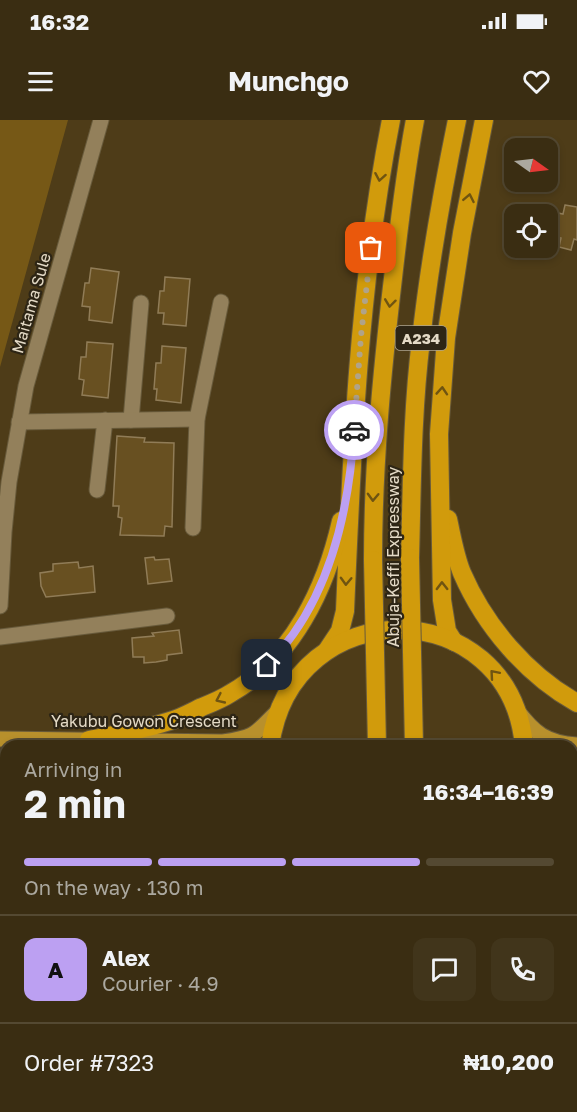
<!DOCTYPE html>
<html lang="en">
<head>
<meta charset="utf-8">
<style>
	body { margin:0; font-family:"Golos Text",sans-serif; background:#41351b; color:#f1f3f6; height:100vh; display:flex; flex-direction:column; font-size:22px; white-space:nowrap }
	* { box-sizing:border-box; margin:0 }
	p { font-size:20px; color:#aba89f }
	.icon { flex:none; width:33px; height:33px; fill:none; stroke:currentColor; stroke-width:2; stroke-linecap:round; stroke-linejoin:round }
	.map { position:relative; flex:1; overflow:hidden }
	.panel { position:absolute; left:0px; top:620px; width:578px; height:374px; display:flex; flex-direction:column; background:#3a2d12; border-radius:18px 18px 0 0; box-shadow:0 3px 9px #0003,0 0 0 2px #544932 }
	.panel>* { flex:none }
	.needle { width:39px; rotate:104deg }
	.controls { position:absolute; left:504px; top:18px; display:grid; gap:12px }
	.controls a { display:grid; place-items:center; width:54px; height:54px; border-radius:12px; background:#3a2d12; box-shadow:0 3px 9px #0003,0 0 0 2px #544932; font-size:30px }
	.pin { position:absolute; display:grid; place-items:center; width:51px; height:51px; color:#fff; margin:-26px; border-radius:12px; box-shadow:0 3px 9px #0006 }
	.courier { position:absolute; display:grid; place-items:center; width:60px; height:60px; margin:-30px; border:4px solid #bca0f2; border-radius:50%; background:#fff; color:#222; box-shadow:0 2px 8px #0007 }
	.overview em { font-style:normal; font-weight:700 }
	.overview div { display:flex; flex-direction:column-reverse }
	.overview { display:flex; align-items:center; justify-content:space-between; height:102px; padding:0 24px }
	h1 { font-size:39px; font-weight:700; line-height:45px }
	.bar { display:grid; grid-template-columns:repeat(4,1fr); gap:9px 6px; align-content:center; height:72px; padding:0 24px }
	.bar i { height:8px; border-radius:4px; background:#544932 }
	.bar .on { background:#bca0f2 }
	.bar p { grid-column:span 4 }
	.line { display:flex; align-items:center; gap:15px; padding:0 24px; border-top:2px solid #544932 }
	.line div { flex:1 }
	.round { display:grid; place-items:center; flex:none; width:63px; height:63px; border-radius:12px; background:#41351b }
	.status { display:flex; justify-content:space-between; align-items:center; height:42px; padding:0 30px; background:#3a2d12; direction:ltr }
	.status svg { height:16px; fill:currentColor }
	header { display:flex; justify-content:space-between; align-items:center; height:78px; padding:0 24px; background:#3a2d12; font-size:27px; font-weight:700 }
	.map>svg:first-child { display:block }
	.green { fill:#765816 }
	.building { fill:#685021; stroke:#907c57; stroke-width:1.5 }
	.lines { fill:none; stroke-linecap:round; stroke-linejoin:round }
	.minor-casing { stroke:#685a3b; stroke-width:17 }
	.major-casing { stroke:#685a3b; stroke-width:17 }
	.highway-casing { stroke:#685a3b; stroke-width:20 }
	.minor { stroke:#93805b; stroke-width:15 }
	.major { stroke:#b8902c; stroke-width:15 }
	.highway { stroke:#d19b0c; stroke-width:18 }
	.highway-bridge-casing { stroke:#685a3b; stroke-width:20; stroke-linecap:butt }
	.highway-bridge { stroke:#d19b0c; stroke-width:18 }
	.oneway { stroke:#6f5411 }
	.done { stroke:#b0a389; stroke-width:6; stroke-dasharray:0 10.8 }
	.route { stroke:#bca0f2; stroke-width:8 }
	.labels { text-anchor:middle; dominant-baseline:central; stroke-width:4.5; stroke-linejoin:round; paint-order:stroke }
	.shield { fill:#2d2515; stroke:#ada491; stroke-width:1.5 }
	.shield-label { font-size:15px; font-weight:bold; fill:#e4dac6 }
	.street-label { font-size:16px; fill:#e4dac6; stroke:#2d2515 }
</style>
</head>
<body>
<div class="status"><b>16:32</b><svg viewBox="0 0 49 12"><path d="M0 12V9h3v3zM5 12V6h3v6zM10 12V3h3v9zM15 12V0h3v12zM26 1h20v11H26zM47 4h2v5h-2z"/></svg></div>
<header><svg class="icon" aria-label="menu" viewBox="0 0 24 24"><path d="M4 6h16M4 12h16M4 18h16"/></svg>Munchgo<svg class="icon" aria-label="heart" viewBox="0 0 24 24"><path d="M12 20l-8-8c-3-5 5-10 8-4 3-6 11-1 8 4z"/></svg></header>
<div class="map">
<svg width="577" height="992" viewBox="0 0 577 992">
	<rect width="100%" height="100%" fill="#4e3c18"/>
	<path class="green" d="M0 0H68L0 247Z"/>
	<g class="building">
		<path d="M565 85 577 87V120L574 119 571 130 559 127 561 118 548 115V91L563 94Z"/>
		<path d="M91 148 119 152 112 203 89 200 90 187 82 186 85 163H89Z"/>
		<path d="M165 157 190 159 186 206 163 204 164 193H158L160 171H164Z"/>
		<path d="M87 222 113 224 108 278 82 275 84 260 79 259 81 237H86Z"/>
		<path d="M162 226 186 228 181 283 156 280 157 269H154L156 243H161Z"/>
		<path d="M117 316 145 318 144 322 174 323 172 407 165 406 164 416 120 415 122 398 118 397 119 386H113Z"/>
		<path d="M154 437 155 440 169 439 172 461 148 464 145 438Z"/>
		<path d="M78 442 79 448 93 446 95 472 46 477 41 466 40 453 53 451V444Z"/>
		<path d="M179 510 182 533 167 535V540L156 542 144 543V537H133L132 518 154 516 152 513Z"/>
	</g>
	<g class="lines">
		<defs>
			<g id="minor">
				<path d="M131 300 141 183"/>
				<path d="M19 302 197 299"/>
				<path d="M97 370 105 300"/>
				<path d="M193 408 197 299 221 182"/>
				<path d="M0 486 4 412 9 362 26 266 101 0"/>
				<path d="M0 517 167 496"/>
				<path d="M0 884H6"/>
				<path d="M158 992V987"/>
			</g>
			<g id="major">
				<path d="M516 589C534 613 546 623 577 625"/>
				<path d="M0 619 223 622C256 617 255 614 277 592"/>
				<path d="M0 641H6"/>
				<path d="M572 654 577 653"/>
			</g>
			<g id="highway">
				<path d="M448 399C452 417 455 436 462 453 485 506 527 555 577 583"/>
				<path d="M410 438C412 365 412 292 421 220 429 146 442 73 457 0"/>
				<path d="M373 440C373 345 382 252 393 158 399 105 405 52 415 0"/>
				<path d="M454 522 447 511 442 480 439 314 446 218 462 113 484 0"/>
				<path d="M328 529 340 511 345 491C352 326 359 162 391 0"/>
				<path d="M89 620C117 614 146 609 173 600 183 597 193 591 202 587 212 583 222 579 231 573 293 538 326 468 341 401"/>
				<path d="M270 626C292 469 510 473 524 626"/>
				<path d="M572 692 577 689"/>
				<path d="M359 992V987"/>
				<path d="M382 992 383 987"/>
				<path d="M416 992V987"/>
				<path d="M445 992V987"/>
			</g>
		</defs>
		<use href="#minor" class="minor-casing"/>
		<use href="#major" class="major-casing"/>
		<use href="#highway" class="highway-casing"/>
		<use href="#minor" class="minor"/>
		<use href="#major" class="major"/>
		<use href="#highway" class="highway"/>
		<defs>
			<g id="highway-bridge">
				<path d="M410 438 414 626"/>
				<path d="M373 440 377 626"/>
			</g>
		</defs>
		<use href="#highway-bridge" class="highway-bridge-casing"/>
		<use href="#highway-bridge" class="highway-bridge"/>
	</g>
	<defs><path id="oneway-chevron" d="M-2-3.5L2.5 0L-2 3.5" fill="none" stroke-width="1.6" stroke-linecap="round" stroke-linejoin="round" transform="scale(1.5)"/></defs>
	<g class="oneway">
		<use href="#oneway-chevron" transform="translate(380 57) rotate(100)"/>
		<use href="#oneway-chevron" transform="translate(469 78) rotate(-79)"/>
		<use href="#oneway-chevron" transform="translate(390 183) rotate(97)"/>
		<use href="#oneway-chevron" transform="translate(442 271) rotate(-86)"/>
		<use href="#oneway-chevron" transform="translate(373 377) rotate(92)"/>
		<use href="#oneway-chevron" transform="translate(346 461) rotate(92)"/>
		<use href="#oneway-chevron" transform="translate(442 466) rotate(-91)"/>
		<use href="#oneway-chevron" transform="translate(494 554) rotate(-131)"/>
		<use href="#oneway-chevron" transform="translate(220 579) rotate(155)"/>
	</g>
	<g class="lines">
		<path class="done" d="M354 310 361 216 371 128"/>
		<path class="route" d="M267 545C328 485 349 394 354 310"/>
	</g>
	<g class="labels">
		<rect class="shield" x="395.5" y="206" width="51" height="24" rx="4.5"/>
		<g class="shield-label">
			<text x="421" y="218">A234</text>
		</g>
		<g class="street-label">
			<text transform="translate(31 183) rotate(-74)">Maitama Sule</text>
			<text transform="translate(393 437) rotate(-90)">Abuja-Keffi Expressway</text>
			<text x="144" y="601">Yakubu Gowon Crescent</text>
		</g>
	</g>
</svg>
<div class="controls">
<a><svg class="needle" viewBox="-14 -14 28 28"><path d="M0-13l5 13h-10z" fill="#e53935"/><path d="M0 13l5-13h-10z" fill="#aba89f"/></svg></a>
<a><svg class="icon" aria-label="locate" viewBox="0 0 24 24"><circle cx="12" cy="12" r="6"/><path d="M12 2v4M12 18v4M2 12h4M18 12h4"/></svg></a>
</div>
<div class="pin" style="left:371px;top:128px;background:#ea580c"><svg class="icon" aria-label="bag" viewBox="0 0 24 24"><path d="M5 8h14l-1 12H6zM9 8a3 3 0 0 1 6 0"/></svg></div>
<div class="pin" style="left:267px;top:545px;background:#1f2937"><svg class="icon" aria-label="home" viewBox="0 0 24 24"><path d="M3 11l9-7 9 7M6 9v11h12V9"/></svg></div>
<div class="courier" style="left:354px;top:310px"><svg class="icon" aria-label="car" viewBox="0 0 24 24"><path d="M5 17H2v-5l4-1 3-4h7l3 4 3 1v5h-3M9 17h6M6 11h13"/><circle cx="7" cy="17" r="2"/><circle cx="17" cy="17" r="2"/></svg></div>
<section class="panel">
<div class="overview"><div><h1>2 min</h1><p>Arriving in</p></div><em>16:34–16:39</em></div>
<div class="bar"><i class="on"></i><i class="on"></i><i class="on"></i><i></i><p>On the way · 130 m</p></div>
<div class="line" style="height:108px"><b class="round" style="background:#bca0f2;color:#111">A</b><div><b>Alex</b><p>Courier · 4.9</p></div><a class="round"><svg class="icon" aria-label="chat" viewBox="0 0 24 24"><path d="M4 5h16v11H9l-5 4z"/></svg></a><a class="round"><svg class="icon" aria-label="phone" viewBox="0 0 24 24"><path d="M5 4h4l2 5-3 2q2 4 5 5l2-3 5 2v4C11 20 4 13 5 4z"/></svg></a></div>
<div class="line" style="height:78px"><div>Order #7323</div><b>₦10,200</b></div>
</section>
</div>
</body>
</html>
